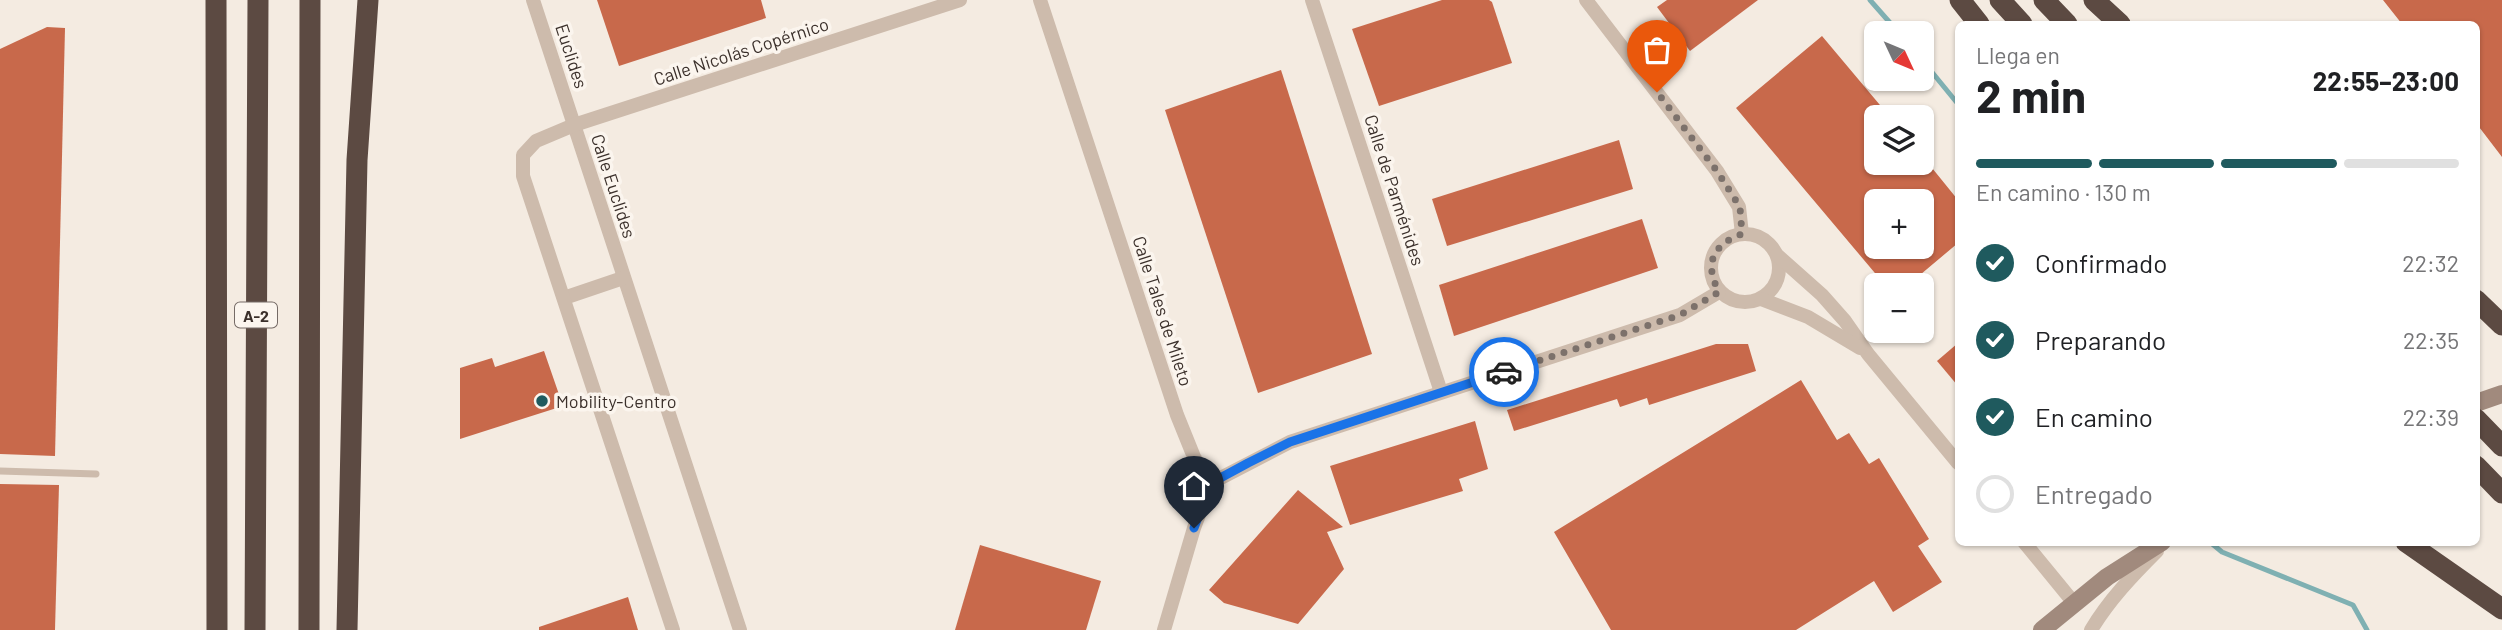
<!DOCTYPE html>
<html lang="es">
<head>
<meta charset="utf-8">
<style>
	body { margin:0; font-family:Barlow,sans-serif; background:#f2f2f2; color:#202124; height:100vh; display:flex; flex-direction:column; font-size:26px; white-space:nowrap }
	* { box-sizing:border-box; margin:0 }
	p { font-size:23px; color:#757577 }
	.icon { flex:none; width:38px; height:38px; fill:none; stroke:currentColor; stroke-width:2; stroke-linecap:round; stroke-linejoin:round }
	.map { position:relative; flex:1; overflow:hidden }
	.details { position:absolute; left:1955px; top:21px; width:525px; height:525px; display:flex; flex-direction:column; background:#fff; border-radius:10px; box-shadow:0 2px 5px #0004 }
	.details>* { flex:none }
	.needle { width:46px; rotate:134deg }
	.buttons { position:absolute; left:1864px; top:21px; display:grid; gap:14px }
	.buttons a { display:grid; place-items:center; width:70px; height:70px; border-radius:10px; background:#fff; box-shadow:0 2px 5px #0004; font-size:35px }
	.pin { position:absolute; display:grid; place-items:center; width:60px; height:60px; color:#fff; margin:-72px -30px; border-radius:50% 50% 50% 0; rotate:-45deg; box-shadow:0 0 7px #0007 }
	.pin .icon { rotate:45deg }
	.courier { position:absolute; display:grid; place-items:center; width:70px; height:70px; margin:-35px; border:5px solid #1a73e8; border-radius:50%; background:#fff; color:#222; box-shadow:0 2px 9px #0007 }
	.headline em { font-style:normal; font-weight:700 }
	.headline div { display:flex; flex-direction:column-reverse }
	.headline { display:flex; align-items:center; justify-content:space-between; height:119px; padding:0 21px }
	h1 { font-size:46px; font-weight:700; line-height:52px }
	.bar { display:grid; grid-template-columns:repeat(4,1fr); gap:10px 7px; align-content:center; height:84px; padding:0 21px }
	.bar i { height:9px; border-radius:5px; background:#e0e0e0 }
	.bar .active { background:#1f5a5e }
	.bar p { grid-column:span 4 }
	ol { padding:0 21px; list-style:none }
	li { display:flex; align-items:center; gap:21px; height:77px }
	li p { margin-inline-start:auto }
	li .icon { padding:7px; border-radius:50%; background:#1f5a5e; color:#fff; stroke-width:4 }
	li:last-child { color:#757577 }
	li i { width:38px; height:38px; border:4px solid #e0e0e0; border-radius:50% }
	.map>svg:first-child { display:block }
	.lines { fill:none; stroke-linecap:round; stroke-linejoin:round }
	.stream { stroke:#7fb0b2; stroke-width:5 }
	.building { fill:#c8694b; fill-rule:evenodd }
	.lane { stroke:#cdbbac; stroke-width:7 }
	.street { stroke:#cdbbac; stroke-width:14 }
	.secondary { stroke:#a18a7d; stroke-width:18 }
	.highway { stroke:#5c4a42; stroke-width:21 }
	.done { stroke:#7c716b; stroke-width:7; stroke-dasharray:0 12.6 }
	.route { stroke:#1a73e8; stroke-width:9 }
	.poi-dot { fill:#1f5a5e; stroke:#fbf5ee; stroke-width:2.5 }
	.labels { text-anchor:middle; dominant-baseline:central; stroke-width:7; stroke-linejoin:round; paint-order:stroke }
	.shield { fill:#fbf5ee; stroke:#756b66; stroke-width:2 }
	.shield-label { font-size:16px; font-weight:bold; fill:#3b302b }
	.street-label { font-size:18px; fill:#3b302b; stroke:#fbf5ee }
	.poi-label { font-size:18px; fill:#3b302b; stroke:#fbf5ee; text-anchor:start }
</style>
</head>
<body>
<div class="map">
<svg width="2502" height="630" viewBox="0 0 2502 630">
	<rect width="100%" height="100%" fill="#f4ebe1"/>
	<g class="lines">
		<g class="stream">
			<path d="M1870 0 1899 33"/>
			<path d="M1922 60 1958 104"/>
			<path d="M2210 542 2222 552 2353 605 2367 630"/>
		</g>
	</g>
	<g class="building">
		<path d="M597 0H761L766 18 619 66Z"/>
		<path d="M1442 0H1489L1492 2 1512 63 1379 106 1352 29Z"/>
		<path d="M1667 0H1758L1690 51 1657 7Z"/>
		<path d="M2383 0H2502V157L2476 123V24H2402Z"/>
		<path d="M47 27 65 28 55 456 0 454V49Z"/>
		<path d="M1822 36 1890 117H1876V163H1928L1958 200V243L1908 285H1885L1736 108ZM1876 201H1922V247H1876Z"/>
		<path d="M1281 70 1372 354 1258 393 1165 110Z"/>
		<path d="M1619 140 1633 189 1447 246 1432 199Z"/>
		<path d="M1642 219 1658 268 1454 336 1439 285Z"/>
		<path d="M1958 343V386L1937 361Z"/>
		<path d="M1716 344H1748L1756 371 1649 405 1647 398 1620 407 1617 399 1514 431 1507 410Z"/>
		<path d="M544 351 563 406 460 439V368L492 358 495 367Z"/>
		<path d="M1801 380 1837 440 1849 433 1869 464 1879 458 1929 539 1918 546 1942 582 1893 612 1874 581 1796 630H1611L1554 532Z"/>
		<path d="M1475 421 1488 469 1459 479 1463 491 1350 525 1330 466Z"/>
		<path d="M0 484 59 485 55 630H0Z"/>
		<path d="M1298 490 1343 527 1327 532 1344 569 1298 624 1224 603 1209 590Z"/>
		<path d="M980 545 1101 581 1086 630H955Z"/>
		<path d="M628 597 638 630H539V627Z"/>
	</g>
	<g class="lines">
		<path class="lane" d="M0 471 96 474"/>
		<g class="street">
			<path d="M533 0 740 630"/>
			<path d="M1040 0 1177 415 1194 457 1211 483 1194 528 1164 630"/>
			<path d="M1312 0 1441 392"/>
			<path d="M1586 0 1717 171 1739 207 1742 234"/>
			<circle cx="1745" cy="268" r="34"/>
			<path d="M1777 255 1822 295 1845 321 1868 354 1958 463"/>
			<path d="M564 298 623 278"/>
			<path d="M1761 299 1808 317 1860 348"/>
			<path d="M1211 483 1290 442 1680 315 1719 292"/>
			<path d="M2024 542 2074 603"/>
			<path d="M673 630 523 176V155L536 141 574 125 960 0"/>
			<path d="M2091 630C2109 600 2132 576 2157 551"/>
		</g>
		<g class="secondary">
			<path d="M2476 403 2502 394"/>
			<path d="M2042 630 2107 577 2162 542"/>
		</g>
		<g class="highway">
			<path d="M216 0 217 630"/>
			<path d="M1960 0 1979 24"/>
			<path d="M2000 0 2022 24"/>
			<path d="M2044 0 2067 24"/>
			<path d="M2094 0 2120 24"/>
			<path d="M2476 300 2502 325"/>
			<path d="M2476 419 2502 446"/>
			<path d="M2476 466 2502 493"/>
			<path d="M2406 542 2502 609"/>
			<path d="M255 630 258 0"/>
			<path d="M309 630 310 0"/>
			<path d="M347 630 357 160 368 0"/>
		</g>
	</g>
	<g class="lines">
		<path class="done" d="M1504 372 1680 315 1719 292C1704 264 1712 245 1742 234L1740 207 1717 171 1657 92"/>
		<path class="route" d="M1194 528 1211 483 1248 463 1290 442 1504 372"/>
	</g>
	<circle class="poi-dot" cx="542" cy="401" r="7"/>
	<g class="labels">
		<rect class="shield" x="235" y="302.5" width="42" height="25" rx="5"/>
		<g class="shield-label">
			<text x="256" y="315">A-2</text>
		</g>
		<g class="street-label">
			<text transform="translate(741 51) rotate(-18)">Calle Nicolás Copérnico</text>
			<text transform="translate(572 56) rotate(72)">Euclides</text>
			<text transform="translate(614 186) rotate(72)">Calle Euclides</text>
			<text transform="translate(1395 190) rotate(72)">Calle de Parménides</text>
			<text transform="translate(1163 311) rotate(72)">Calle Tales de Mileto</text>
		</g>
		<g class="poi-label">
			<text x="556" y="401">Mobility-Centro</text>
		</g>
	</g>
</svg>
<div class="buttons">
<a><svg class="needle" viewBox="-14 -14 28 28"><path d="M0-13l5 13h-10z" fill="#e53935"/><path d="M0 13l5-13h-10z" fill="#757577"/></svg></a>
<a><svg class="icon" aria-label="layers" viewBox="0 0 24 24"><path d="M12 4l9 5-9 5-9-5zM3 14l9 5 9-5"/></svg></a>
<a>+</a>
<a>−</a>
</div>
<div class="pin" style="left:1657px;top:92px;background:#ea580c"><svg class="icon" aria-label="bag" viewBox="0 0 24 24"><path d="M5 8h14l-1 12H6zM9 8a3 3 0 0 1 6 0"/></svg></div>
<div class="pin" style="left:1194px;top:528px;background:#1f2937"><svg class="icon" aria-label="home" viewBox="0 0 24 24"><path d="M3 11l9-7 9 7M6 9v11h12V9"/></svg></div>
<div class="courier" style="left:1504px;top:372px"><svg class="icon" aria-label="car" viewBox="0 0 24 24"><path d="M5 17H2v-5l4-1 3-4h7l3 4 3 1v5h-3M9 17h6M6 11h13"/><circle cx="7" cy="17" r="2"/><circle cx="17" cy="17" r="2"/></svg></div>
<section class="details">
<div class="headline"><div><h1>2 min</h1><p>Llega en</p></div><em>22:55–23:00</em></div>
<div class="bar"><i class="active"></i><i class="active"></i><i class="active"></i><i></i><p>En camino · 130 m</p></div>
<ol>
<li><svg class="icon" aria-label="check" viewBox="0 0 24 24"><path d="M5 12l5 5 9-10"/></svg>Confirmado<p>22:32</p></li>
<li><svg class="icon" aria-label="check" viewBox="0 0 24 24"><path d="M5 12l5 5 9-10"/></svg>Preparando<p>22:35</p></li>
<li><svg class="icon" aria-label="check" viewBox="0 0 24 24"><path d="M5 12l5 5 9-10"/></svg>En camino<p>22:39</p></li>
<li><i></i>Entregado</li>
</ol>
</section>
</div>
</body>
</html>
